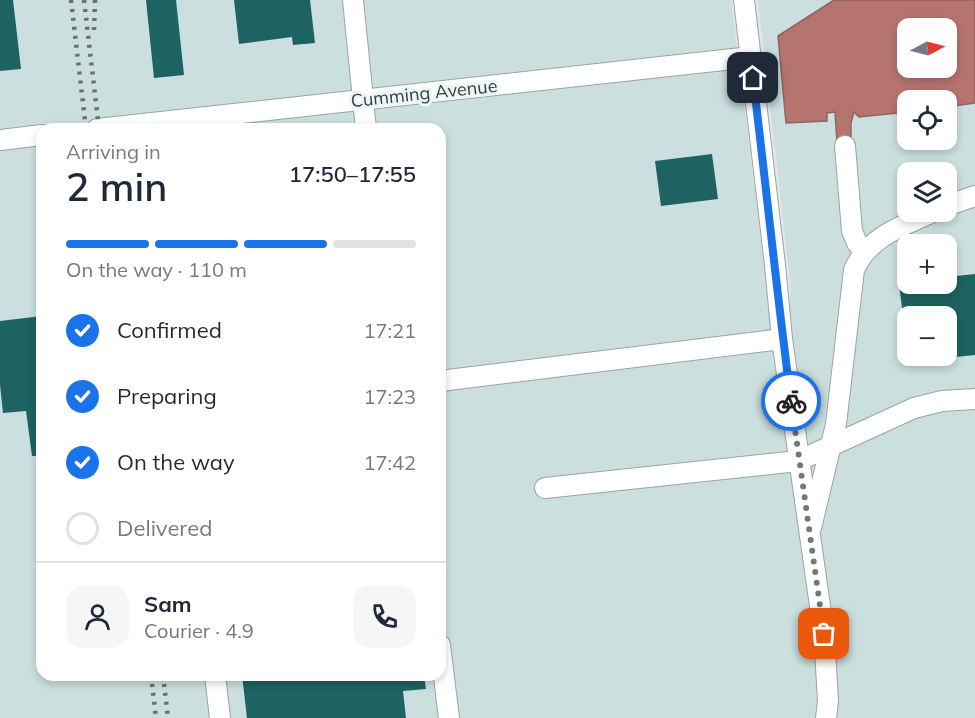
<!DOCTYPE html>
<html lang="en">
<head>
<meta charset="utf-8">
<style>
	body { margin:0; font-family:Mulish,sans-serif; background:#f6f6f7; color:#1f2937; height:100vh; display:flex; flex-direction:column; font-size:22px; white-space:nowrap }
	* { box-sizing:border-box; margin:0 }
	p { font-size:20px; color:#747a83 }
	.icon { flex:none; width:33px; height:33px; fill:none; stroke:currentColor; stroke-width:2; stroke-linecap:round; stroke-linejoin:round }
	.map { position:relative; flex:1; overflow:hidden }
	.panel { position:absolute; left:36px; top:123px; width:410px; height:558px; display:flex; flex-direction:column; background:#fff; border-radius:18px; box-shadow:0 3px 9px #0003 }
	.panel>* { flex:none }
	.needle { width:39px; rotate:83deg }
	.controls { position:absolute; left:897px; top:18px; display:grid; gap:12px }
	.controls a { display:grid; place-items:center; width:60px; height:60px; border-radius:12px; background:#fff; box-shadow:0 3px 9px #0003; font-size:30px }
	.pin { position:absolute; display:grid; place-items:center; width:51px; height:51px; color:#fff; margin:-26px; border-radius:12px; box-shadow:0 3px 9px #0006 }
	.courier { position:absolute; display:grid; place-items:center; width:60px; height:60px; margin:-30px; border:4px solid #1a73e8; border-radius:50%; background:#fff; color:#222; box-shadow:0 2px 8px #0007 }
	.summary em { font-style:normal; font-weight:600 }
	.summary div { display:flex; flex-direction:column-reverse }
	.summary { display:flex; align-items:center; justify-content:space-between; height:102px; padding:0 30px }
	h1 { font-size:39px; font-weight:600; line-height:45px }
	.bar { display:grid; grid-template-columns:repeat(4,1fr); gap:9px 6px; align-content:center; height:72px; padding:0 30px }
	.bar i { height:8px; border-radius:4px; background:#e0e1e3 }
	.bar .active { background:#1a73e8 }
	.bar p { grid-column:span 4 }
	.line { display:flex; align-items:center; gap:15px; padding:0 30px; border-top:2px solid #e0e1e3 }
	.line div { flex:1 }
	.round { display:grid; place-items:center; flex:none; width:63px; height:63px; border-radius:18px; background:#f6f6f7 }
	ol { padding:0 30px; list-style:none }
	li { display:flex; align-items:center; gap:18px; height:66px }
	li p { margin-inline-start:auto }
	li .icon { padding:6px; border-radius:50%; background:#1a73e8; color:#fff; stroke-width:4 }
	li:last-child { color:#747a83 }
	li i { width:33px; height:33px; border:3px solid #e0e1e3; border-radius:50% }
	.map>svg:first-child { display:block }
	.built { fill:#cadfde; fill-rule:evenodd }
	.water { fill:#b6746f; stroke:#906460; stroke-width:1.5; fill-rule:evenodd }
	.building { fill:#1d6361 }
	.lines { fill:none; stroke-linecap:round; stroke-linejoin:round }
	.minor-casing { stroke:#9aa4a4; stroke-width:22 }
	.minor { stroke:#fff; stroke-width:20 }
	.rail { stroke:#6a7070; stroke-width:4.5; stroke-dasharray:3 6; stroke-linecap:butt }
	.done { stroke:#737979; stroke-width:6; stroke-dasharray:0 10.8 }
	.route { stroke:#1a73e8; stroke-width:8 }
	.labels { text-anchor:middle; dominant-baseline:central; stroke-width:6; stroke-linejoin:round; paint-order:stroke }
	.street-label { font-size:18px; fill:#393d3d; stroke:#ebf6f6 }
</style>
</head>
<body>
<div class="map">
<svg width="975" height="718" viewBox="0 0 975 718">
	<rect width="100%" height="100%" fill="#dee9e8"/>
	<path class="built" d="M0 0H731L779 385 800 410 789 304 791 289 758 0H834L778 36 827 121V113L835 112 837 141 852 137 854 111 859 117 907 112 908 140H946L947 107 975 103V718H0ZM42 129H440V675H42ZM908 172H946V212H908ZM908 244H946V284H908ZM908 316H946V356H908Z"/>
	<path class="water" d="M834 0H975V103L947 107 946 100H908L907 112 859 117 854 112 851 123V144L840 148 837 141 835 112 827 113V121L786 123 778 36ZM908 28H946V68H908Z"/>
	<g class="building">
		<path d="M0 0H13L21 69 0 71Z"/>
		<path d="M146 0H176L184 75 154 78Z"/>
		<path d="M234 0H310L315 43 293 45 292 37 239 44Z"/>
		<path d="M712 154 718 199 661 206 655 161Z"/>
		<path d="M975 274V355L946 358V316H903L899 284H946V277Z"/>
		<path d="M42 316V456H32L26 411 3 413 0 385V321Z"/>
		<path d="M242 675H424L426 689 403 691 406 718H247Z"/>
	</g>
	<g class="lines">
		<defs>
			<g id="minor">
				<path d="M353 0 366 129"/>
				<path d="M744 0 775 265 782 339 824 634 828 701 826 718"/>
				<path d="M97 129 751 57"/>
				<path d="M0 140 42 135"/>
				<path d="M845 146 852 231 857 243 864 251"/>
				<path d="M946 206 975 196"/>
				<path d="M440 381 782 339"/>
				<path d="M545 488 798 461 914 408 942 401 975 399"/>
				<path d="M811 528 836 424 854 270C868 237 902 226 933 212"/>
				<path d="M440 645 449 718"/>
				<path d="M215 675 220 718"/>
			</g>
		</defs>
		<use href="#minor" class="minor-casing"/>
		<use href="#minor" class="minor"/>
		<g class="rail">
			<path d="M71 0 86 129"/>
			<path d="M84 0 99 129"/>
			<path d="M94 30 95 0"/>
			<path d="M151 675 156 718"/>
			<path d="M163 675 168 718"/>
		</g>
	</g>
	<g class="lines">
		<path class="done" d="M791 401 824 634"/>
		<path class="route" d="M753 78C766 186 777 294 791 401"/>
	</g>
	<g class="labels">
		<g class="street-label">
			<text transform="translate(424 93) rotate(-6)">Cumming Avenue</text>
		</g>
	</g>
</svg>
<div class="controls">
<a><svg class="needle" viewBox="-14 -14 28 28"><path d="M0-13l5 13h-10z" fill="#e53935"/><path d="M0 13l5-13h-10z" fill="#747a83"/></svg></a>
<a><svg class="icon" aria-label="locate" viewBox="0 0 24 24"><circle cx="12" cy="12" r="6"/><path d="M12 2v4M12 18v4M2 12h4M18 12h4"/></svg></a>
<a><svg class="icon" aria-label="layers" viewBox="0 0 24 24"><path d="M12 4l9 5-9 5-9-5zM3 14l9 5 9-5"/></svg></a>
<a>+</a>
<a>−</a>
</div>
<div class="pin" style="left:824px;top:634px;background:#ea580c"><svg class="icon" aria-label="bag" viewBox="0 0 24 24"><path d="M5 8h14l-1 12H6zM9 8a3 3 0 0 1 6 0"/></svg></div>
<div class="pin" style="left:753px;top:78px;background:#1f2937"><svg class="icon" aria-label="home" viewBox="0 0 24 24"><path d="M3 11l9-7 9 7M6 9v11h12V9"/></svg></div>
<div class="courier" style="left:791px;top:401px"><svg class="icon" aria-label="bike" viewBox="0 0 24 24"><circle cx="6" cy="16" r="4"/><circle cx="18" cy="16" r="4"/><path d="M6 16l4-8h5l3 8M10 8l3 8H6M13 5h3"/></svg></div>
<section class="panel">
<div class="summary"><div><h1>2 min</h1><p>Arriving in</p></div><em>17:50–17:55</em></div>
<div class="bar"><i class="active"></i><i class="active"></i><i class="active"></i><i></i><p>On the way · 110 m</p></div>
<ol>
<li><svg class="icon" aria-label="check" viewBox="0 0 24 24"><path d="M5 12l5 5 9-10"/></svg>Confirmed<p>17:21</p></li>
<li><svg class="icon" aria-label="check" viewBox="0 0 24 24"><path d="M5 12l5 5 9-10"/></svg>Preparing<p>17:23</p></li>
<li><svg class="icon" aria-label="check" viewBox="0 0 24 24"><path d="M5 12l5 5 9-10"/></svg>On the way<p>17:42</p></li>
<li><i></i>Delivered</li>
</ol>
<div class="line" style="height:108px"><a class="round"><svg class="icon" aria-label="person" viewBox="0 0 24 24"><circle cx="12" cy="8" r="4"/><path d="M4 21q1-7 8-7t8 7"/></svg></a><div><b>Sam</b><p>Courier · 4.9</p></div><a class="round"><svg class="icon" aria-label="phone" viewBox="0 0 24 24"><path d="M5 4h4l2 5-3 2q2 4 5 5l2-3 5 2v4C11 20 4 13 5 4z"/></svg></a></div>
</section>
</div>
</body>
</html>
